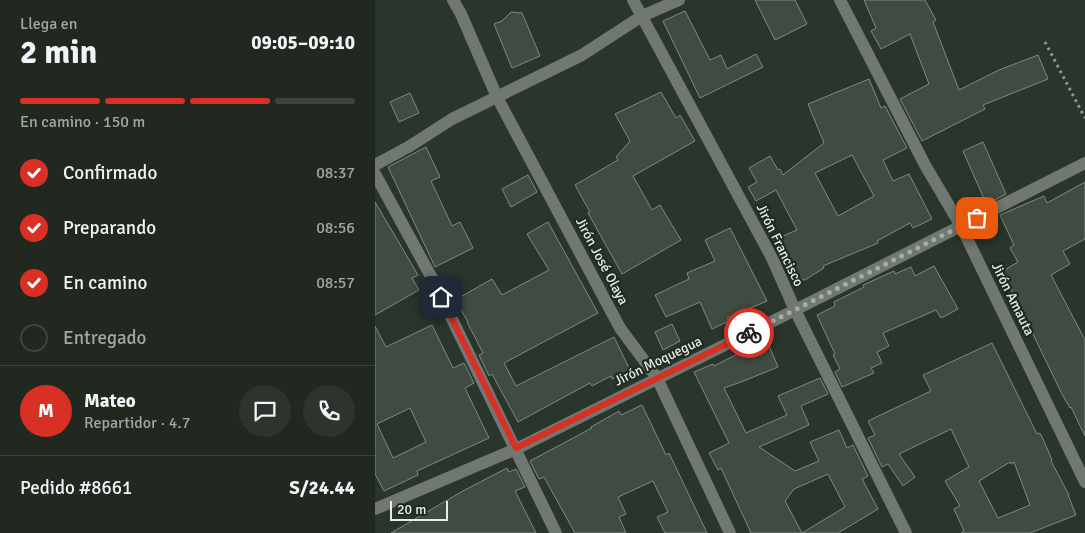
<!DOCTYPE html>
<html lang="es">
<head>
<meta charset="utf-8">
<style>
	body { margin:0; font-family:Signika,sans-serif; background:#2d342d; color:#f1f3f6; height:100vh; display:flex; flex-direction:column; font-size:19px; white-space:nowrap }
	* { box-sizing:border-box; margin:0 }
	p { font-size:16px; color:#a2a6a5 }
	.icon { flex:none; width:28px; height:28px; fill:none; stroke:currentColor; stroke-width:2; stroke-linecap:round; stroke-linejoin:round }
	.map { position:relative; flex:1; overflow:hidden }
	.details { display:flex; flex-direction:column; background:#202820; width:375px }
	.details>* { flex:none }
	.scale { position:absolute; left:15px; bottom:12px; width:58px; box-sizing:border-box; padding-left:5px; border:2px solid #e6ede7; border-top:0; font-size:14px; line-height:18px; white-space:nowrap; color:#e6ede7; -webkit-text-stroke:4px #202b21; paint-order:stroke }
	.pin { position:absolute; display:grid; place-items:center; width:42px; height:42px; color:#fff; margin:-21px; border-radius:10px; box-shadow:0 2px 8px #0006 }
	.courier { position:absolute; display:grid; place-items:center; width:50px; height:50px; margin:-25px; border:4px solid #d93025; border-radius:50%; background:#fff; color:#222; box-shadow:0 1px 6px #0007 }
	.headline em { font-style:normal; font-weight:800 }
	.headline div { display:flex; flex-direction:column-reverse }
	.headline { display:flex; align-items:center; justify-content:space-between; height:85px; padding:0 20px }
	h1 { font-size:32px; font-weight:800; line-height:38px }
	.bar { display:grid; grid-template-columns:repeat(4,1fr); gap:8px 5px; align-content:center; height:60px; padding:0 20px }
	.bar i { height:6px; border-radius:4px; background:#3d443e }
	.bar .active { background:#d93025 }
	.bar p { grid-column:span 4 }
	.line { display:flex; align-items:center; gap:12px; padding:0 20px; border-top:1px solid #3d443e }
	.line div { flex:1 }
	.round { display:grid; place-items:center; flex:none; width:52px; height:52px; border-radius:26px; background:#2d342d }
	ol { padding:0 20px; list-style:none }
	li { display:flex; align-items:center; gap:15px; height:55px }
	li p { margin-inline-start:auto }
	li .icon { padding:5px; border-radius:50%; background:#d93025; color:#fff; stroke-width:4 }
	li:last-child { color:#a2a6a5 }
	li i { width:28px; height:28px; border:2px solid #3d443e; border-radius:50% }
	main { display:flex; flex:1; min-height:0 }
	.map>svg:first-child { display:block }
	.building { fill:#404b41; stroke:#7f8b80; fill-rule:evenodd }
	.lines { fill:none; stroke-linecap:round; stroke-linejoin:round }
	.path { stroke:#919992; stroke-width:3; stroke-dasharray:2.5 4; stroke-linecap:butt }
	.minor { stroke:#717772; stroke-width:12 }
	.done { stroke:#a4ada5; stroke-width:5; stroke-dasharray:0 9 }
	.route { stroke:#d93025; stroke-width:6 }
	.labels { text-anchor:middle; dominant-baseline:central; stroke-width:4.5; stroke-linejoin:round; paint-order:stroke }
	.street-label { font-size:14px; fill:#e6ede7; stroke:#202b21 }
</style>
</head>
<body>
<main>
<section class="details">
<div class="headline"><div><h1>2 min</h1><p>Llega en</p></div><em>09:05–09:10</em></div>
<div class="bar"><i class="active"></i><i class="active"></i><i class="active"></i><i></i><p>En camino · 150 m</p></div>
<ol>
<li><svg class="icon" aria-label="check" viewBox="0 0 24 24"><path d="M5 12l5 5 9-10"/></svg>Confirmado<p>08:37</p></li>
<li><svg class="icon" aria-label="check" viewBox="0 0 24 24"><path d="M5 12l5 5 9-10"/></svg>Preparando<p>08:56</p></li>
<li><svg class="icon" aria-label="check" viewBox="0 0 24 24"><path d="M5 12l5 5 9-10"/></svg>En camino<p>08:57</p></li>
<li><i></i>Entregado</li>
</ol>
<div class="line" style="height:90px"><b class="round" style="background:#d93025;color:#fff">M</b><div><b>Mateo</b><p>Repartidor · 4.7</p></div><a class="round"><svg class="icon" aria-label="chat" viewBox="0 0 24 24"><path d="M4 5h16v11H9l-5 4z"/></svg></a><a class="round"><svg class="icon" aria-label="phone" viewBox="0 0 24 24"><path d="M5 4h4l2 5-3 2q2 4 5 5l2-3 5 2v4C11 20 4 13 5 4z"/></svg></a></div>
<div class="line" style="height:65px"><div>Pedido #8661</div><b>S/24.44</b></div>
</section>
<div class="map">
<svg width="710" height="533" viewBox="0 0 710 533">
	<rect width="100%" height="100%" fill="#2a352b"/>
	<g class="building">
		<path d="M380 0H420L432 24 400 40Z"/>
		<path d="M489 0H550L561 20 558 22 584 90 624 70 663 55 673 79 608 105 610 109 547 141 525 99 554 84 535 34 506 49 496 31 501 28Z"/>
		<path d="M310 11 335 60 346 55 352 69 381 54 388 67 325 98 288 21Z"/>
		<path d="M136 12 147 13 165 56 137 68 119 24 127 21Z"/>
		<path d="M494 79 506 108 510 106 532 148 508 160 518 181 534 174 557 219 538 228 535 223 502 241 503 243 448 266 449 268 430 280 418 279 399 240 422 230 401 190 381 201 373 187 382 182 374 168 395 156 403 170 405 169 408 175 449 143 433 104ZM477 155 499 196 463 216 440 173Z"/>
		<path d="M286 92 301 118 305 115 320 141 258 176 277 210 285 205 306 240 247 274 213 213 215 212 200 185 243 160 241 157 255 141 240 114Z"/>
		<path d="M35 93 44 113 24 122 15 102Z"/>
		<path d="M608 142 631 194 618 201 617 198 610 201 588 151Z"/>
		<path d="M51 147 65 177 56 181 77 226 85 222 98 248 60 267 13 167Z"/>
		<path d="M153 175 162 192 136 207 127 189Z"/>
		<path d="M710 182V239L688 251 695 264 676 275 710 340V436L696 407 695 408 687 394 638 293 626 272 643 262 635 248 639 245 625 215 669 196 672 203Z"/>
		<path d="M0 202 43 275 37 278 44 290 0 315Z"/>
		<path d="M173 222 223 313 129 363 141 386 239 337 255 370 237 379 236 376 217 386 215 383 143 422 117 374 114 376 104 355 108 353 92 322H93L80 300 117 279 127 295 174 270 152 234Z"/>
		<path d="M355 228 392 301 352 318 354 321 337 329 325 302 291 317 280 295 314 279 312 273 340 261 330 240Z"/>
		<path d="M559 266 583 309 566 318 561 310 508 333 514 346 502 352 507 363 496 368 499 373 467 387 460 372 465 369 458 355 460 354 442 315 460 306 459 302 489 287 488 285 519 271 520 274 536 267 540 276Z"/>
		<path d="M297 324 305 341 288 350 280 332Z"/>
		<path d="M57 325 78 368 89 363 99 383 90 388 114 438 42 471 43 475 9 491 0 474V326L11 347ZM35 408 51 442 18 458 2 424Z"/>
		<path d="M392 341 403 367 366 382 349 388 371 433 412 415 403 396 445 378 453 394 426 406 434 425 384 447 420 471 444 461 435 442 464 430 472 448 478 445 493 476 487 479 503 509 463 533H376L346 468 343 470 334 453 354 443 319 372 338 364 339 366 370 350ZM453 474 470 507 427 533 410 501 419 489Z"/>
		<path d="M617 343 662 434 665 433 669 441 677 460 676 461 694 495H693L701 515 655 533H586L589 531 579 509 585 506 570 481 594 467 576 429 524 454 540 477 528 486 513 464 507 467 493 438 500 435 493 421 556 391 548 375ZM635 462 636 464 639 462 655 505 623 518 604 481Z"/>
		<path d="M267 405 291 455 294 453 332 533H290L282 517 293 512 278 481 243 497 251 514 244 517 251 533H200L169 477 164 479 155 461 217 428 216 427 244 411 246 415Z"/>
		<path d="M132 468 134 472 141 469 150 487 140 491 161 533H16L86 492Z"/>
	</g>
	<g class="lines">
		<path class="path" d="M670 42 710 118"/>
		<g class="minor">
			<path d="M78 0 86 14 122 97 245 328 282 378 355 533"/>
			<path d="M258 0 397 258 420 310 531 533"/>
			<path d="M465 0 550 165 586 226 710 482"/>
			<path d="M0 165 35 146 77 119 207 55 267 16 304 0"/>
			<path d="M0 174 58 280 181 533"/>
			<path d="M0 509 141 449 420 310 710 163"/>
		</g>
	</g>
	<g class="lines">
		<path class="done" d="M374 333 602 218"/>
		<path class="route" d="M66 297 141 448 374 333"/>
	</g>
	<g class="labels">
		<g class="street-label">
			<text transform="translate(405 245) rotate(64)">Jirón Francisco</text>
			<text transform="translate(227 261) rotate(62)">Jirón José Olaya</text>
			<text transform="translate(638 299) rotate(64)">Jirón Amauta</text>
			<text transform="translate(283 361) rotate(-26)">Jirón Moquegua</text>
		</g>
	</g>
</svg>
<div class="scale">20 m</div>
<div class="pin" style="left:602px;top:218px;background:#ea580c"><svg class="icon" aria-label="bag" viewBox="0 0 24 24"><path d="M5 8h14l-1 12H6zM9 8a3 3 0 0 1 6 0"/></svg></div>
<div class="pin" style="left:66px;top:297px;background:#1f2937"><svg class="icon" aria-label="home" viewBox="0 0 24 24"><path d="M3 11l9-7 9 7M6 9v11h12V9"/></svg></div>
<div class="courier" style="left:374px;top:333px"><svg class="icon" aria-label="bike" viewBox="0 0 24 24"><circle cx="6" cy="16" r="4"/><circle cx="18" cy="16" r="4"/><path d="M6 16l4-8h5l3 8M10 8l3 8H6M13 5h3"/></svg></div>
</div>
</main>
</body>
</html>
